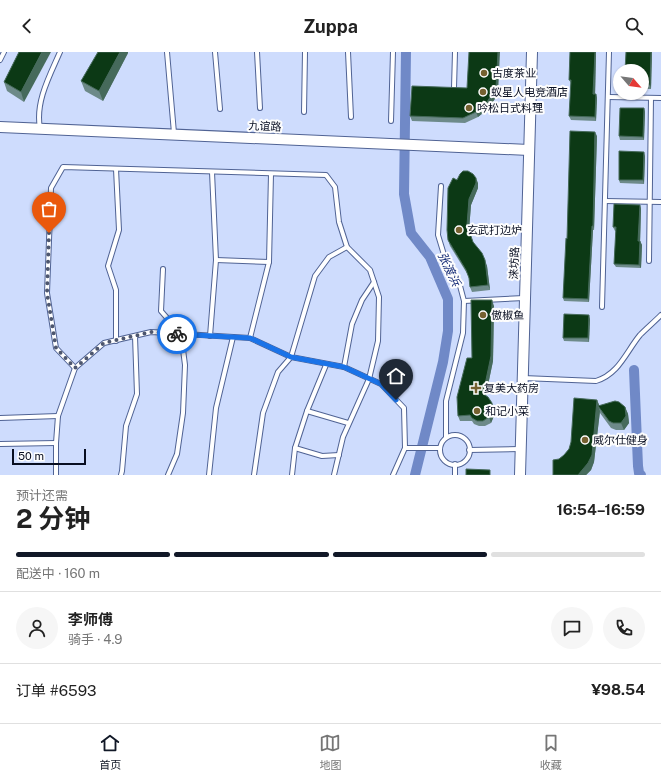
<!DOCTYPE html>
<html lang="zh">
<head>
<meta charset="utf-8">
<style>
	body { margin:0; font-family:"Public Sans","Noto Sans SC",sans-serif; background:#f6f6f6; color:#222; height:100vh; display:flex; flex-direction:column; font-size:15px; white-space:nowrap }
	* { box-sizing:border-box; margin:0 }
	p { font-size:13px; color:#767676 }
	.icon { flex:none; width:22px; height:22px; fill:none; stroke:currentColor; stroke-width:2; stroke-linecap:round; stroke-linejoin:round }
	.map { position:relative; height:423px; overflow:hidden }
	.side { display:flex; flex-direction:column; background:#fff; flex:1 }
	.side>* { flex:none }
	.needle { width:26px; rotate:118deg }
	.controls { position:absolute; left:613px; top:12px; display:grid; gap:8px }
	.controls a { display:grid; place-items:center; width:36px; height:36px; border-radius:50%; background:#fff; box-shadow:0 1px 3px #0004; font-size:20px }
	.scale { position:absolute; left:12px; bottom:10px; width:74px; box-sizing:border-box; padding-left:4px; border:2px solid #080e21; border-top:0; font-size:11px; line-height:14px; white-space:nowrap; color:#080e21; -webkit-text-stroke:3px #fdfdfd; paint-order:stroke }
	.pin { position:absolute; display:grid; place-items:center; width:34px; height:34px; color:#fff; margin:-41px -17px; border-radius:50% 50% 50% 0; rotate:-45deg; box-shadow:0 0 4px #0007 }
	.pin .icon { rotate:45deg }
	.courier { position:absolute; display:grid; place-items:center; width:40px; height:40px; margin:-20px; border:3px solid #1a73e8; border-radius:50%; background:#fff; color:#222; box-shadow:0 1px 5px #0007 }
	.summary em { font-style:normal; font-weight:700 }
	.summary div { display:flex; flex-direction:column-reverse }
	.summary { display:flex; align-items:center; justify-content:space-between; height:68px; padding:0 16px }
	h1 { font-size:26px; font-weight:700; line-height:30px }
	.bar { display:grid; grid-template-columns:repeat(4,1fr); gap:6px 4px; align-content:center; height:48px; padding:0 16px }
	.bar i { height:5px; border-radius:3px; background:#e0e0e0 }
	.bar .active { background:#111827 }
	.bar p { grid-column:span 4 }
	.line { display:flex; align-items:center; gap:10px; padding:0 16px; border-top:1px solid #e0e0e0 }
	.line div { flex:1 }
	.round { display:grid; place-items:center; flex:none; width:42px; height:42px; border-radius:21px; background:#f6f6f6 }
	header { display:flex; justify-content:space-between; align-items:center; height:52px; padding:0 16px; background:#fff; font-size:18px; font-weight:700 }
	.tab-bar { display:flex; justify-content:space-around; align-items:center; height:56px; border-top:1px solid #e0e0e0; background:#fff; font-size:11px; color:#767676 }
	.tab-bar a { display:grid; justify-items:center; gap:2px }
	.tab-bar .active { color:#111827 }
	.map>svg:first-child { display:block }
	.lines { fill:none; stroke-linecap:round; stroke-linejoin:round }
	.canal { stroke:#7089c7; stroke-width:10 }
	.service-casing { stroke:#506394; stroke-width:6 }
	.tertiary-casing { stroke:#506394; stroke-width:12 }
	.service { stroke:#fff; stroke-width:4 }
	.tertiary { stroke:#fff; stroke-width:10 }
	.wall { fill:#6d8a89 }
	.shaded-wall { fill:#466a5b }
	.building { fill:#0c3915; stroke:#466a5b }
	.done { stroke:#4d566e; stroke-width:4; stroke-dasharray:0 7.2 }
	.route { stroke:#1a73e8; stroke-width:5 }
	.poi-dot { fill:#766130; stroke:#fdfdfd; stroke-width:1.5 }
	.labels { text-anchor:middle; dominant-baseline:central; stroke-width:4; stroke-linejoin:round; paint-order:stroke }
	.poi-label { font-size:11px; fill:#080e21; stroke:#fdfdfd; text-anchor:start }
	.street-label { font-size:11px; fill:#080e21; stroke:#fdfdfd }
	.water-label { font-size:12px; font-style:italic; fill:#1a3079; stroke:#fdfdfd }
</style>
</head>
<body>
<header><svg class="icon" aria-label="back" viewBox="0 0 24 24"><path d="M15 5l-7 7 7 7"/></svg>Zuppa<svg class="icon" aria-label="search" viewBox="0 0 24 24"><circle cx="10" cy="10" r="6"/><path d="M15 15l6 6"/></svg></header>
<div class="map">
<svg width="661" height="423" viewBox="0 0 661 423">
	<rect width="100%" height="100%" fill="#cedcfd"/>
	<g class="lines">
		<g class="canal">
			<path d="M406 0 404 142 411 181 430 205 448 247V279L443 310 415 423"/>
			<path d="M634 318 638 414 639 421 641 423"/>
		</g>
		<defs>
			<g id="service">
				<path d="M167 0 174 81"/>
				<path d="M215 0 220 57"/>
				<path d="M257 0 260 56"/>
				<path d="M348 0 351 65"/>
				<path d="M0 8 4 0"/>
				<path d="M454 36 455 0"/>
				<path d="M608 45 661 46"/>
				<path d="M304 60 305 0"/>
				<path d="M391 69 393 0"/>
				<path d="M40 76C35 50 50 23 60 0"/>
				<path d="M116 117 119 178 108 214 116 238V289"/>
				<path d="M441 134 438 183 445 206 459 230 464 249 463 281 446 349V385"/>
				<path d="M605 149 661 150"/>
				<path d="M216 208 269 210"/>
				<path d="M649 209 651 46"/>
				<path d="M163 217 161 259 181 282 185 313 183 361 177 402 168 423"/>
				<path d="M464 249 524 246"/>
				<path d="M602 255 609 0"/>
				<path d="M210 284 216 208 212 120"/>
				<path d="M250 286 269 210 271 122"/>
				<path d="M344 315 352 272 362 248 374 230"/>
				<path d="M75 316 56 296 47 241 51 136 63 115 326 123 335 135 339 170 347 195 370 218 379 245 378 289 369 327 343 385 334 423"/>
				<path d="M523 326 596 329C619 322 626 300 640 283 647 276 654 270 661 263"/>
				<path d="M307 359 348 371"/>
				<path d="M0 366 58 364"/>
				<circle cx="455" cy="398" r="15"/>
				<path d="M0 392 56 391"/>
				<path d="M295 396 322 404 339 403"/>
				<path d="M405 396H440"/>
				<path d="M469 398 520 397"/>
				<path d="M56 423V391L58 364 75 316 104 291 151 280 250 286 291 305 344 315 381 332 404 356 405 396 393 423"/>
				<path d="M121 423 122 419 126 374 137 342 135 284"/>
				<path d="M209 423 216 356 233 285"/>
				<path d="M254 423 263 361 278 320 291 305 315 224 329 205 347 195"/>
				<path d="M292 423 295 396 307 359 326 313"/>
				<path d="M455 423V412"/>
			</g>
			<g id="tertiary">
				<path d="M0 75 529 98"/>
				<path d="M520 423 532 0"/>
			</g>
		</defs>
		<use href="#service" class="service-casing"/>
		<use href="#tertiary" class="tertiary-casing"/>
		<use href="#service" class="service"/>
		<use href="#tertiary" class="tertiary"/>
	</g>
	<g class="wall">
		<path d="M19 0 24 50 7 39 4 30Z"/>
		<path d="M570 0H596L595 42H596L597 46 596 69 571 68 569 64 571 31 569 28Z"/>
		<path d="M626 0H652L651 37H642V19Z"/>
		<path d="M128 1 103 49 85 39 81 29Z"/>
		<path d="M498 42 489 56 478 65 465 71 412 69 410 64Z"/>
		<path d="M644 56 645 60 644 88H620L619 84Z"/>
		<path d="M597 84 594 178H593L589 250 564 249 563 246 567 187Z"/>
		<path d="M645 104 644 132 620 131 619 128Z"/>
		<path d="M457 128 478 131V136L471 153 469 178 473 190 487 214 490 238 472 240 470 235 469 226 468 223 450 194 448 188Z"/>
		<path d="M640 153 641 157 640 189 642 193 641 216 616 215 614 212 616 179H615L613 175Z"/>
		<path d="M494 254 493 309 486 343 494 357V364L491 371 485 374H479L474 372 472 369H460L458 364 472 306Z"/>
		<path d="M590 267 589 290 564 289 563 286Z"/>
		<path d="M597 348 599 353 625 355 628 362 629 371 624 378H616L611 376 600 361V359L594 410 591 418 586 423H553L559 407 564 403 569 397Z"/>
	</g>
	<g class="shaded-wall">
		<path d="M42 0H51L24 50 21 40Z"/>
		<path d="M120 0H128V1L103 49 99 39Z"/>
		<path d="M498 0H500L498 42 489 56 478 65 476 60Z"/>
		<path d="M595 0H596L595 46 593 42Z"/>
		<path d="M651 0H652L651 37 650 33Z"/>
		<path d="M596 42 597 46 596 69 595 65Z"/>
		<path d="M644 56 645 60 644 88 643 85Z"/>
		<path d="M595 80 597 84 594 178 593 174Z"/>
		<path d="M644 100 645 104 644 132 643 128Z"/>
		<path d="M476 126 478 131V136L471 153 469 178 467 173 469 147Z"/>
		<path d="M640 153 641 157 640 193 638 189Z"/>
		<path d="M592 174 593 178 589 250 588 247Z"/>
		<path d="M640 189 642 193 641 216 639 213Z"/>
		<path d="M485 208 487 214 490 238 488 233Z"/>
		<path d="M492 248 494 254 493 309 485 347 483 342Z"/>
		<path d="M589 263 590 267 589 290 588 286Z"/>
		<path d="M597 348 600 355 598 354 600 359 594 410 591 418 586 423H578Z"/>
		<path d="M492 351 494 357V364L491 371 489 365Z"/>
		<path d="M625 355 628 362 629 371 624 378 621 371Z"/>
	</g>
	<g class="building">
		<path d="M19 0H42L21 40 4 30Z"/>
		<path d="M98 0H120L99 39 81 29Z"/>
		<path d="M469 0H498L496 36 487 50 476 60 463 66 410 64 412 34 467 36Z"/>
		<path d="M570 0H595L593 42H596L595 65 569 64 571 28H569Z"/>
		<path d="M626 0H651L650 33H642V19H625Z"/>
		<path d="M620 56H644L643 85 619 84Z"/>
		<path d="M570 79 595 80 593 174H592L588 247 563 246 566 186 567 187Z"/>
		<path d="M619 99 644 100 643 128H619Z"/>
		<path d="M463 119H468L473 122 476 126V131L469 147 467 173 473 190 482 201 485 208 488 233 470 235 469 226 466 218 448 188 447 178 448 136 453 126 457 128 460 122Z"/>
		<path d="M614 152 640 153 638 189H640L639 213 614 212 616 175H613Z"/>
		<path d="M471 248H492L491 304 483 342 488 345 492 351V359L489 365 483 369H477L472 366 470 363 458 364 457 345 467 306H472Z"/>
		<path d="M564 262 589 263 588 286H563Z"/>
		<path d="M574 346 597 348 592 403 588 411 578 423H553V408L559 407 564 403 569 397 571 390Z"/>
		<path d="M615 349 619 350 625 355 626 364 621 371H613L609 369 598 354Z"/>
		<path d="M466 417 490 418V423H466Z"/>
	</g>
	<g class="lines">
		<path class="done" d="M49 181 47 241 56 296 75 316 104 291 151 280 177 282"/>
		<path class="route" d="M177 282 250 286 291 305 344 315 381 332 396 348"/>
	</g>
	<g class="poi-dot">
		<circle cx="484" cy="21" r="4"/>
		<circle cx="483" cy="40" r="4"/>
		<circle cx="469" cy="56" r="4"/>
		<circle cx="459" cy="178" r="4"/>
		<circle cx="483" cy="263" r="4"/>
		<path d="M474 330h4v4h4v4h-4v4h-4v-4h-4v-4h4z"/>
		<circle cx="477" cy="359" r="4"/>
		<circle cx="585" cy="388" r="4"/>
	</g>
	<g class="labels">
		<g class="poi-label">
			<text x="492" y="21">古度茶业</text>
			<text x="491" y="40">蚁星人电竞酒店</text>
			<text x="477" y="56">吟松日式料理</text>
			<text x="467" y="178">玄武打边炉</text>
			<text x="491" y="263">傲椒鱼</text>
			<text x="484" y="336">复美大药房</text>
			<text x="485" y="359">和记小菜</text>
			<text x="593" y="388">威尔仕健身</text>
		</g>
		<g class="street-label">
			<text transform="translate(265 74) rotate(3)">九谊路</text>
			<text transform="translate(514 211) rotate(-88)">涞坊路</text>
		</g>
		<g class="water-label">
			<text transform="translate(449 217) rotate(65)">张渡浜</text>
		</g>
	</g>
</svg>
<div class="controls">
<a><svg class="needle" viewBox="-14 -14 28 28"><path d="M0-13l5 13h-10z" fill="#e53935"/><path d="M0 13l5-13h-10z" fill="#767676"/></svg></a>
</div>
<div class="scale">50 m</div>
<div class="pin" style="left:49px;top:181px;background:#ea580c"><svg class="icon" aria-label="bag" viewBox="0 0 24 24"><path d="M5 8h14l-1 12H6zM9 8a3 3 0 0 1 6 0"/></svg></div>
<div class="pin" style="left:396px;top:348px;background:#1f2937"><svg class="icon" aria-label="home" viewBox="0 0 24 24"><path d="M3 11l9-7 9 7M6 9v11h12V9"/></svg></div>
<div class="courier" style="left:177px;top:282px"><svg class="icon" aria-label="bike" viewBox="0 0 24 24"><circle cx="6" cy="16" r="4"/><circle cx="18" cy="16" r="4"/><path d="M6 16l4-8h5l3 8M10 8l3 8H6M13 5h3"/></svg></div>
</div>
<section class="side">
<div class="summary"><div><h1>2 分钟</h1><p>预计还需</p></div><em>16:54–16:59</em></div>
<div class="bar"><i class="active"></i><i class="active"></i><i class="active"></i><i></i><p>配送中 · 160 m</p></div>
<div class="line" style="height:72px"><a class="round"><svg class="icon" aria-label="person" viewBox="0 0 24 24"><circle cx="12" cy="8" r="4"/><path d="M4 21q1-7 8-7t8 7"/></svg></a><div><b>李师傅</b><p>骑手 · 4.9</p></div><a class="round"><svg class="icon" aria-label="chat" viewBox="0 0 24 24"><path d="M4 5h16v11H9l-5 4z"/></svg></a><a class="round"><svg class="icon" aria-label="phone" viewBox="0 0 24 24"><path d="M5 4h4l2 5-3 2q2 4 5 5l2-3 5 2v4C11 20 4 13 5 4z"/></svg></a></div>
<div class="line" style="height:52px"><div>订单 #6593</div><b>¥98.54</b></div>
</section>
<nav class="tab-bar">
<a class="active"><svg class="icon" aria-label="home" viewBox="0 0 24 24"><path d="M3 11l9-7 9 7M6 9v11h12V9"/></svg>首页</a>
<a><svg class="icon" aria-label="map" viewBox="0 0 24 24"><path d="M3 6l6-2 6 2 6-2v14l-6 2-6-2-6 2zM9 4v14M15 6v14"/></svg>地图</a>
<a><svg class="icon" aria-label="saved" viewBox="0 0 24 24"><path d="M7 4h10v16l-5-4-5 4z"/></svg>收藏</a>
</nav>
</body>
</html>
